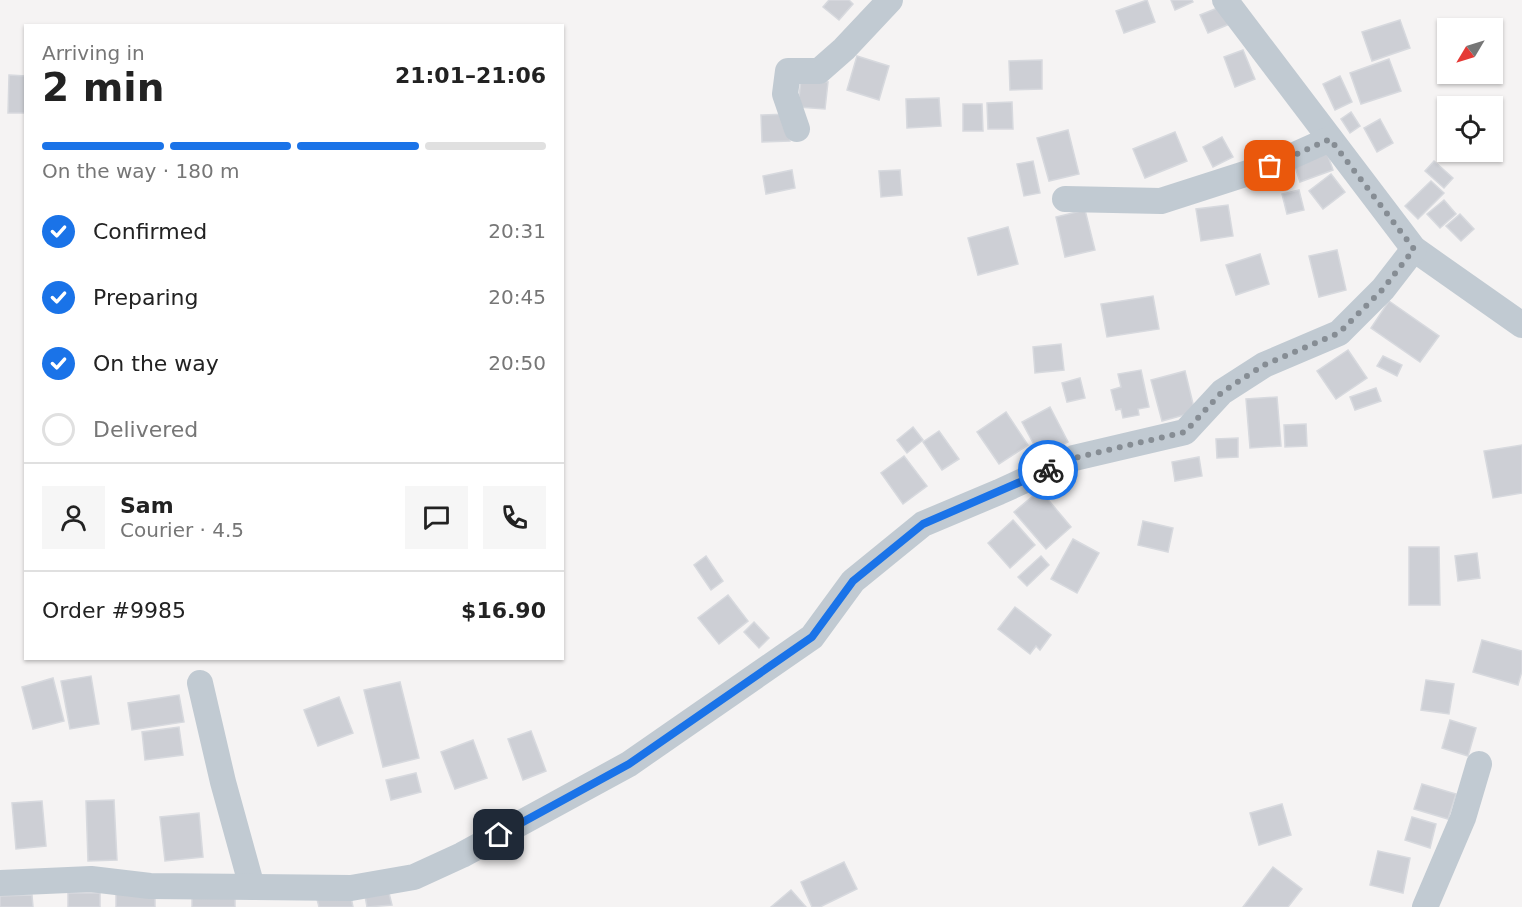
<!DOCTYPE html>
<html lang="en">
<head>
<meta charset="utf-8">
<style>
	body { margin:0; font-family:"DejaVu Sans",sans-serif; background:#f6f6f6; color:#222; height:100vh; display:flex; flex-direction:column; font-size:22px; white-space:nowrap }
	* { box-sizing:border-box; margin:0 }
	p { font-size:20px; color:#767676 }
	.icon { flex:none; width:33px; height:33px; fill:none; stroke:currentColor; stroke-width:2; stroke-linecap:round; stroke-linejoin:round }
	.map { position:relative; flex:1; overflow:hidden }
	.details { position:absolute; left:24px; top:24px; width:540px; height:636px; display:flex; flex-direction:column; background:#fff; border-radius:0px; box-shadow:0 2px 4px #0004 }
	.details>* { flex:none }
	.needle { width:39px; rotate:232deg }
	.controls { position:absolute; left:1437px; top:18px; display:grid; gap:12px }
	.controls a { display:grid; place-items:center; width:66px; height:66px; border-radius:0px; background:#fff; box-shadow:0 2px 4px #0004; font-size:30px }
	.pin { position:absolute; display:grid; place-items:center; width:51px; height:51px; color:#fff; margin:-26px; border-radius:12px; box-shadow:0 3px 9px #0006 }
	.courier { position:absolute; display:grid; place-items:center; width:60px; height:60px; margin:-30px; border:4px solid #1a73e8; border-radius:50%; background:#fff; color:#222; box-shadow:0 2px 8px #0007 }
	.summary em { font-style:normal; font-weight:700 }
	.summary div { display:flex; flex-direction:column-reverse }
	.summary { display:flex; align-items:center; justify-content:space-between; height:102px; padding:0 18px }
	h1 { font-size:39px; font-weight:700; line-height:45px }
	.bar { display:grid; grid-template-columns:repeat(4,1fr); gap:9px 6px; align-content:center; height:72px; padding:0 18px }
	.bar i { height:8px; border-radius:4px; background:#e0e0e0 }
	.bar .current { background:#1a73e8 }
	.bar p { grid-column:span 4 }
	.line { display:flex; align-items:center; gap:15px; padding:0 18px; border-top:2px solid #e0e0e0 }
	.line div { flex:1 }
	.round { display:grid; place-items:center; flex:none; width:63px; height:63px; border-radius:0px; background:#f6f6f6 }
	ol { padding:0 18px; list-style:none }
	li { display:flex; align-items:center; gap:18px; height:66px }
	li p { margin-inline-start:auto }
	li .icon { padding:6px; border-radius:50%; background:#1a73e8; color:#fff; stroke-width:4 }
	li:last-child { color:#767676 }
	li i { width:33px; height:33px; border:3px solid #e0e0e0; border-radius:50% }
	.map>svg:first-child { display:block }
	.building { fill:#cdcfd5; stroke:#d7d9de; stroke-width:1.5 }
	.lines { fill:none; stroke-linecap:round; stroke-linejoin:round }
	.street { stroke:#c1cad2; stroke-width:26 }
	.done { stroke:#868d94; stroke-width:6; stroke-dasharray:0 10.8 }
	.route { stroke:#1a73e8; stroke-width:8 }
</style>
</head>
<body>
<div class="map">
<svg width="1522" height="907" viewBox="0 0 1522 907">
	<rect width="100%" height="100%" fill="#f5f3f3"/>
	<g class="building">
		<path d="M829 0H849L853 4 839 20 823 7Z"/>
		<path d="M1147 0 1155 22 1124 33 1116 11Z"/>
		<path d="M1171 0H1192L1193 2 1175 10Z"/>
		<path d="M1225 5 1232 23 1208 33 1200 15Z"/>
		<path d="M1400 20 1410 48 1372 61 1362 32Z"/>
		<path d="M1243 50 1255 79 1235 87 1224 57Z"/>
		<path d="M857 56 889 66 879 100 847 90Z"/>
		<path d="M1389 59 1401 91 1361 104 1350 73Z"/>
		<path d="M1042 60V89L1010 90 1009 61Z"/>
		<path d="M9 75 26 76V113H8Z"/>
		<path d="M1340 76 1352 102 1335 110 1323 84Z"/>
		<path d="M801 79 828 82 825 109 798 107Z"/>
		<path d="M939 98 941 126 907 128 906 99Z"/>
		<path d="M1012 102 1013 129H988L987 103Z"/>
		<path d="M963 104H982L983 131H963Z"/>
		<path d="M1351 112 1360 126 1350 133 1341 119Z"/>
		<path d="M789 114 790 141 762 142 761 115Z"/>
		<path d="M1380 119 1393 143 1377 152 1364 128Z"/>
		<path d="M1068 130 1079 174 1049 181 1037 138Z"/>
		<path d="M1175 132 1187 161 1145 178 1133 149Z"/>
		<path d="M1222 137 1233 157 1213 167 1203 147Z"/>
		<path d="M1327 153 1333 170 1300 182 1294 164Z"/>
		<path d="M1033 161 1040 193 1024 196 1017 164Z"/>
		<path d="M1434 161 1453 178 1444 188 1425 171Z"/>
		<path d="M792 170 795 188 766 194 763 176Z"/>
		<path d="M900 170 902 195 881 197 879 171Z"/>
		<path d="M1331 174 1345 192 1323 209 1309 191Z"/>
		<path d="M1431 181 1444 193 1418 219 1405 206Z"/>
		<path d="M1299 190 1304 210 1287 214 1282 194Z"/>
		<path d="M1444 200 1456 214 1440 228 1427 214Z"/>
		<path d="M1228 205 1233 236 1201 241 1196 209Z"/>
		<path d="M1085 210 1095 250 1065 257 1056 217Z"/>
		<path d="M1460 214 1474 229 1461 241 1446 226Z"/>
		<path d="M1008 227 1018 264 978 275 968 238Z"/>
		<path d="M1337 250 1346 290 1319 297 1309 256Z"/>
		<path d="M1260 254 1269 284 1236 295 1226 265Z"/>
		<path d="M1153 296 1159 329 1107 337 1101 304Z"/>
		<path d="M1389 301 1439 336 1420 362 1371 328Z"/>
		<path d="M1061 344 1064 370 1035 373 1033 347Z"/>
		<path d="M1348 350 1367 378 1336 399 1317 371Z"/>
		<path d="M1383 356 1402 365 1397 376 1377 366Z"/>
		<path d="M1141 370 1149 407 1138 409 1139 415 1123 418 1121 409 1116 410 1111 390 1121 387 1118 374Z"/>
		<path d="M1185 371 1195 412 1162 421 1151 380Z"/>
		<path d="M1080 378 1085 398 1067 402 1062 383Z"/>
		<path d="M1376 388 1381 401 1355 410 1350 397Z"/>
		<path d="M1277 397 1281 446 1250 448 1246 399Z"/>
		<path d="M1050 407 1068 442 1040 456 1022 422Z"/>
		<path d="M1006 412 1028 445 999 464 977 432Z"/>
		<path d="M1306 424 1307 446 1285 447 1284 425Z"/>
		<path d="M913 427 923 440 907 453 897 440Z"/>
		<path d="M939 431 959 459 942 470 923 442Z"/>
		<path d="M1238 438V457L1217 458 1216 439Z"/>
		<path d="M1522 445V493L1493 498 1484 451Z"/>
		<path d="M904 456 927 486 903 504 881 473Z"/>
		<path d="M1199 457 1202 476 1175 481 1172 462Z"/>
		<path d="M1040 490 1071 527 1046 549 1014 512Z"/>
		<path d="M1013 520 1035 545 1010 568 988 543Z"/>
		<path d="M1143 521 1173 528 1168 552 1138 545Z"/>
		<path d="M1073 539 1099 553 1077 593 1051 579Z"/>
		<path d="M1409 547H1439L1440 605H1409Z"/>
		<path d="M1477 553 1480 578 1458 581 1455 556Z"/>
		<path d="M706 556 723 581 711 590 694 565Z"/>
		<path d="M1041 556 1049 565 1027 586 1018 577Z"/>
		<path d="M728 595 748 621 719 644 698 618Z"/>
		<path d="M1015 607 1051 635 1040 650 1036 646 1030 654 998 629Z"/>
		<path d="M754 622 769 638 759 648 744 632Z"/>
		<path d="M1482 640 1522 651V671L1518 685 1473 672Z"/>
		<path d="M91 676 99 724 70 729 61 681Z"/>
		<path d="M53 678 64 721 33 729 22 687Z"/>
		<path d="M1426 680 1454 684 1449 714 1421 710Z"/>
		<path d="M400 682 419 758 383 767 364 690Z"/>
		<path d="M179 695 184 722 132 730 128 703Z"/>
		<path d="M339 697 353 733 318 746 304 710Z"/>
		<path d="M1450 720 1476 728 1468 756 1442 748Z"/>
		<path d="M179 727 183 755 145 760 142 732Z"/>
		<path d="M531 731 546 771 523 780 508 739Z"/>
		<path d="M473 740 487 778 455 789 441 752Z"/>
		<path d="M416 773 421 792 391 800 386 780Z"/>
		<path d="M1422 784 1456 794 1448 819 1414 809Z"/>
		<path d="M114 800 117 860 88 861 86 801Z"/>
		<path d="M42 801 46 846 16 849 12 803Z"/>
		<path d="M1282 804 1291 835 1259 845 1250 813Z"/>
		<path d="M199 813 203 857 165 861 160 817Z"/>
		<path d="M1412 817 1436 824 1430 848 1405 840Z"/>
		<path d="M1378 851 1410 858 1403 893 1370 885Z"/>
		<path d="M844 862 857 889 820 907H812L801 882Z"/>
		<path d="M1273 867 1302 889 1288 907H1243Z"/>
		<path d="M387 885 392 905 367 907 364 890Z"/>
		<path d="M791 890 806 907H771Z"/>
		<rect x="116" y="891" width="39" height="16"/>
		<path d="M350 892 353 907H319L317 899Z"/>
		<rect x="68" y="893" width="32" height="14"/>
		<path d="M32 895 33 907H0V896Z"/>
		<path d="M192 895 235 898V907H192Z"/>
	</g>
	<g class="lines">
		<g class="street">
			<path d="M1225 0 1414 249 1522 325"/>
			<path d="M797 129 785 94 788 71H819L844 49 890 0"/>
			<path d="M1065 199 1161 201 1270 166 1330 139"/>
			<path d="M200 683 223 782 252 887"/>
			<path d="M0 883 91 879 150 886 351 888 414 877 462 855 629 764 812 637 853 581 923 524 999 492 1074 458 1185 432 1222 392 1264 365 1339 333 1383 289 1414 249"/>
			<path d="M1425 907 1463 818 1479 764"/>
		</g>
	</g>
	<g class="lines">
		<path class="done" d="M1048 470 1074 458 1185 432 1222 392 1264 365 1339 333 1383 289 1414 249 1330 139 1270 166"/>
		<path class="route" d="M499 835 629 764 812 637 853 581 923 524 1048 470"/>
	</g>
</svg>
<div class="controls">
<a><svg class="needle" viewBox="-14 -14 28 28"><path d="M0-13l5 13h-10z" fill="#e53935"/><path d="M0 13l5-13h-10z" fill="#767676"/></svg></a>
<a><svg class="icon" aria-label="locate" viewBox="0 0 24 24"><circle cx="12" cy="12" r="6"/><path d="M12 2v4M12 18v4M2 12h4M18 12h4"/></svg></a>
</div>
<div class="pin" style="left:1270px;top:166px;background:#ea580c"><svg class="icon" aria-label="bag" viewBox="0 0 24 24"><path d="M5 8h14l-1 12H6zM9 8a3 3 0 0 1 6 0"/></svg></div>
<div class="pin" style="left:499px;top:835px;background:#1f2937"><svg class="icon" aria-label="home" viewBox="0 0 24 24"><path d="M3 11l9-7 9 7M6 9v11h12V9"/></svg></div>
<div class="courier" style="left:1048px;top:470px"><svg class="icon" aria-label="bike" viewBox="0 0 24 24"><circle cx="6" cy="16" r="4"/><circle cx="18" cy="16" r="4"/><path d="M6 16l4-8h5l3 8M10 8l3 8H6M13 5h3"/></svg></div>
<section class="details">
<div class="summary"><div><h1>2 min</h1><p>Arriving in</p></div><em>21:01–21:06</em></div>
<div class="bar"><i class="current"></i><i class="current"></i><i class="current"></i><i></i><p>On the way · 180 m</p></div>
<ol>
<li><svg class="icon" aria-label="check" viewBox="0 0 24 24"><path d="M5 12l5 5 9-10"/></svg>Confirmed<p>20:31</p></li>
<li><svg class="icon" aria-label="check" viewBox="0 0 24 24"><path d="M5 12l5 5 9-10"/></svg>Preparing<p>20:45</p></li>
<li><svg class="icon" aria-label="check" viewBox="0 0 24 24"><path d="M5 12l5 5 9-10"/></svg>On the way<p>20:50</p></li>
<li><i></i>Delivered</li>
</ol>
<div class="line" style="height:108px"><a class="round"><svg class="icon" aria-label="person" viewBox="0 0 24 24"><circle cx="12" cy="8" r="4"/><path d="M4 21q1-7 8-7t8 7"/></svg></a><div><b>Sam</b><p>Courier · 4.5</p></div><a class="round"><svg class="icon" aria-label="chat" viewBox="0 0 24 24"><path d="M4 5h16v11H9l-5 4z"/></svg></a><a class="round"><svg class="icon" aria-label="phone" viewBox="0 0 24 24"><path d="M5 4h4l2 5-3 2q2 4 5 5l2-3 5 2v4C11 20 4 13 5 4z"/></svg></a></div>
<div class="line" style="height:78px"><div>Order #9985</div><b>$16.90</b></div>
</section>
</div>
</body>
</html>
